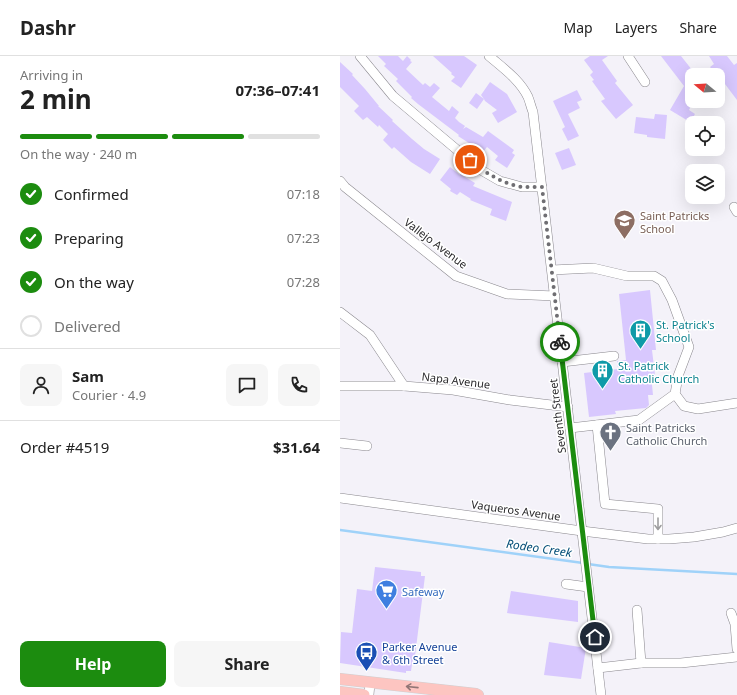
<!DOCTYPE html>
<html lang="en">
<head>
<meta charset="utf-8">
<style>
	body { margin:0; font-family:"Noto Sans",sans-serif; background:#f6f6f6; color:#222; height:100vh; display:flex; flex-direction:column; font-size:15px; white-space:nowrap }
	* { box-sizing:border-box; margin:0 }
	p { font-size:13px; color:#767676 }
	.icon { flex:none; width:22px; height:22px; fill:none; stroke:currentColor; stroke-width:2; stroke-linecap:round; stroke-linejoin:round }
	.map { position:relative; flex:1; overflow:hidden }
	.side { display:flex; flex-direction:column; background:#fff; width:340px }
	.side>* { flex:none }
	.needle { width:26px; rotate:288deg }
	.tools { position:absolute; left:345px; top:12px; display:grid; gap:8px }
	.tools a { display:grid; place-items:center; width:40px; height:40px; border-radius:8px; background:#fff; box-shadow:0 4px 16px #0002; font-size:20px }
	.pin { position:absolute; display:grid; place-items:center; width:34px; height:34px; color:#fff; margin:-17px; border:2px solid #fff; border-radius:50%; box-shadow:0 1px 4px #0007 }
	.courier { position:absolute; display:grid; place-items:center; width:40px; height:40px; margin:-20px; border:3px solid #1c8c0f; border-radius:50%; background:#fff; color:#222; box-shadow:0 1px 5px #0007 }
	.summary em { font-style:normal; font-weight:700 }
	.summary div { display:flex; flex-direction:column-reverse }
	.summary { display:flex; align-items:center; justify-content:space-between; height:68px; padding:0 20px }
	h1 { font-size:26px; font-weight:700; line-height:30px }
	.bar { display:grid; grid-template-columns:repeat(4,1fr); gap:6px 4px; align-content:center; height:48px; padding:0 20px }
	.bar i { height:5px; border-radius:3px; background:#e0e0e0 }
	.bar .current { background:#1c8c0f }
	.bar p { grid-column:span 4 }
	.line { display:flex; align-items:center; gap:10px; padding:0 20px; border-top:1px solid #e0e0e0 }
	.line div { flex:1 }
	.round { display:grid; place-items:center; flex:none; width:42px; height:42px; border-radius:8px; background:#f6f6f6 }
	ol { padding:0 20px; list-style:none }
	li { display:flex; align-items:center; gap:12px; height:44px }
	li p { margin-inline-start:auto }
	li .icon { padding:4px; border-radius:50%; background:#1c8c0f; color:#fff; stroke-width:4 }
	li:last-child { color:#767676 }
	li i { width:22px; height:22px; border:2px solid #e0e0e0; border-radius:50% }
	.action { display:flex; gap:8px; margin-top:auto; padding:8px 20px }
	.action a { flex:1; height:46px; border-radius:8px; background:#1c8c0f; color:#fff; font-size:16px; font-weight:700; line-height:46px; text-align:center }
	.action a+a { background:#f6f6f6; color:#222 }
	header { display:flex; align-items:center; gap:24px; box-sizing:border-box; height:56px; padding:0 20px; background:#fff; border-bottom:1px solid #e0e0e0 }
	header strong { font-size:19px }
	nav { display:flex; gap:22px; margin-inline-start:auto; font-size:14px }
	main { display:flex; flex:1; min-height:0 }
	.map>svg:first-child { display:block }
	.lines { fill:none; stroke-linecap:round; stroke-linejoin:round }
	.stream { stroke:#9fd2f9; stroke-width:2.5 }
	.building { fill:#d8c8fe }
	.minor-casing { stroke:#89878d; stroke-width:10 }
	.major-casing { stroke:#d0cfd0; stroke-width:12 }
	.minor { stroke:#fff; stroke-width:9 }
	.major { stroke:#fdc5c1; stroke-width:11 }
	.oneway { stroke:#9e9e9f }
	.oneway2 { stroke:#927676 }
	.done { stroke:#6f6e72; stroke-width:4; stroke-dasharray:0 7.2 }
	.route { stroke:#1c8c0f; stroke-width:5 }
	.labels { text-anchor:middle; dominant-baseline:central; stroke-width:3; stroke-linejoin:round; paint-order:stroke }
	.education-label { font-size:11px; fill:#785e54; stroke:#fff; text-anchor:start }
	.street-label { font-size:11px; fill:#28272a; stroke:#fff }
	.culture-label { font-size:11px; fill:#0d838f; stroke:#fff; text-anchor:start }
	.worship-label { font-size:11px; fill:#5b616d; stroke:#fff; text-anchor:start }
	.shop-label { font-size:11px; fill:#366cbe; stroke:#fff; text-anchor:start }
	.transit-label { font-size:11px; fill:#164399; stroke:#fff; text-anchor:start }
	.water-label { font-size:12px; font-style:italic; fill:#075079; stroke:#fff }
</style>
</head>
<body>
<header>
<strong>Dashr</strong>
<nav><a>Map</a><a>Layers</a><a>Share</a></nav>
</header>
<main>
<section class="side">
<div class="summary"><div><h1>2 min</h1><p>Arriving in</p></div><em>07:36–07:41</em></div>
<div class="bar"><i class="current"></i><i class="current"></i><i class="current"></i><i></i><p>On the way · 240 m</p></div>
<ol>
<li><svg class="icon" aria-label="check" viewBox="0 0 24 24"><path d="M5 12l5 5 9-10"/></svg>Confirmed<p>07:18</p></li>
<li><svg class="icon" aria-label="check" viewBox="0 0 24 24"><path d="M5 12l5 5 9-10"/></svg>Preparing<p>07:23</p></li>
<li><svg class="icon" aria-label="check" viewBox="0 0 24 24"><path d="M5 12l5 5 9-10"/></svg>On the way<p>07:28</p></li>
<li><i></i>Delivered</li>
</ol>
<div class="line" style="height:72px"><a class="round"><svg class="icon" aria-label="person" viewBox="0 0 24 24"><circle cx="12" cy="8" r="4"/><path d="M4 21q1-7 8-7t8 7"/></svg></a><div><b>Sam</b><p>Courier · 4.9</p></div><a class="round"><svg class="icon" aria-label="chat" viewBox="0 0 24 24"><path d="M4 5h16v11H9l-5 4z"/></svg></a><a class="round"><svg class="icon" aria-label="phone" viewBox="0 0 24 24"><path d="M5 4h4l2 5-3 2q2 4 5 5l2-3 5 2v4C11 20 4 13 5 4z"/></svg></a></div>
<div class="line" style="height:52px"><div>Order #4519</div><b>$31.64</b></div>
<div class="action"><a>Help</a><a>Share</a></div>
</section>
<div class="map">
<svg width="397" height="639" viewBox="0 0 397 639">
	<rect width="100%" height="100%" fill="#f4f2f9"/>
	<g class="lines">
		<g class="stream">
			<path d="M0 474 243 507"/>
			<path d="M248 508 269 511 397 518"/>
		</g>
	</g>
	<g class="building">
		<path d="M38 0H58L63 5 67 0 71 4 70 5 72 6 66 13 83 29 85 27 90 31 94 27 100 32 92 41 109 55 112 50 119 56 115 62 119 66 125 70 123 73 126 71 143 81 148 75 174 94 172 97 175 99 167 112 155 104 158 100 147 91 143 96 118 80 119 79 78 48 71 42 72 41 56 25 58 23 44 10 46 8Z"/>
		<path d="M93 0H124L137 9 121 32 111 25 115 21 111 18 112 17Z"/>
		<path d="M250 0H268L262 4 277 25 275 27 293 49 276 63 261 45 265 43 252 25 254 24 250 19 253 16 244 4Z"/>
		<path d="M321 0H341L356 19H352V48L349 54 355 58 350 66 330 54 344 30Z"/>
		<path d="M369 0H387L394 9 397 7V44L382 24 381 25 378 21V19H377L370 11 374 8Z"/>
		<path d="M0 6 13 18 12 19 25 33 39 50H38L53 64 52 65 72 83 84 93 100 103 90 118 71 106 54 91 52 93 43 84 48 78 39 69 38 71 27 61 23 64 14 55 19 50 0 31Z"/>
		<path d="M150 26 167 38 177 56 158 67 152 57 157 54 145 45 144 43 137 53 129 47 136 37 144 43 141 39Z"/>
		<path d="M237 34 242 44 237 46 240 52 228 58 239 80 228 85 222 73 225 71 213 45Z"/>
		<path d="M315 58 327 59 325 83 307 81V79L294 77 296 61 314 63Z"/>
		<path d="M229 92 236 109 222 114 215 97Z"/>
		<path d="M110 111 120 119V118L135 127 133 130 172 146 166 165 150 159 152 153 130 144 131 143 120 136 117 139 110 135 111 133 100 124Z"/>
		<path d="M310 234 316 294H312L315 319H311L313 339H308L309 349 306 352 275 355 276 358 249 361 244 317 278 313 277 305 286 304 279 238Z"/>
		<path d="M35 511 81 516V520H85L74 608H72L71 615H66V617L0 607 1 576 12 577 17 533 32 535Z"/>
		<path d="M171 535 238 545V566L167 557Z"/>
		<path d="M209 586 246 592 241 623 204 619Z"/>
	</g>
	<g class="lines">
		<defs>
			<g id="minor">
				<path d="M20 0 53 40 141 114 160 125 182 131H202"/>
				<path d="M149 0C163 12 180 24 188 41 190 46 191 51 193 56L261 639"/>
				<path d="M288 0 305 26"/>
				<path d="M0 125 5 131 116 220 167 238 215 240"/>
				<path d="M394 151 397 156"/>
				<path d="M212 214 253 212 287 220H314L322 225 332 244 349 291 338 320 335 338 299 364 230 372"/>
				<path d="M0 256 30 279 64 330"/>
				<path d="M222 306 274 300"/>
				<path d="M0 330H64L113 334 170 344 228 351"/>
				<path d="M335 338 344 350 358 353 397 347"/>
				<path d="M257 369 265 448 318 453V483"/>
				<path d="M0 387 27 390"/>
				<path d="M0 442 242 475 308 483H329L354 481 383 476 397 472"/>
				<path d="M226 528 248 531"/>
				<path d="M297 554 301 607"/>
				<path d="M391 557 395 568 397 593"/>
				<path d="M258 612 301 607H341L397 601"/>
				<path d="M29 639 30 627"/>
			</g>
			<g id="major">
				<path d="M0 623 136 638 138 639"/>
				<path d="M0 636 24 639"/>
			</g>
		</defs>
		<use href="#minor" class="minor-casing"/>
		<use href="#major" class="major-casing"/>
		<use href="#minor" class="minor"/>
		<use href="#major" class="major"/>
	</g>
	<defs><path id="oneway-shaft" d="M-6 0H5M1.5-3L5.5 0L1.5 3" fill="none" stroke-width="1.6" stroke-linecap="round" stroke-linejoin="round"/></defs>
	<use class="oneway" href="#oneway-shaft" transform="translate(318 468) rotate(90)"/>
	<use class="oneway2" href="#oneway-shaft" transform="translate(72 631) rotate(-174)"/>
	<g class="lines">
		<path class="done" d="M130 104C144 116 164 129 183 131 189 131 195 131 202 131L220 286"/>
		<path class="route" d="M220 286 255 581"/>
	</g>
	<defs>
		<symbol id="school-pin" viewBox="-11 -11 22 30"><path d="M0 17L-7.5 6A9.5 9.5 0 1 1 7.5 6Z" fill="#8d6e63" stroke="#fff"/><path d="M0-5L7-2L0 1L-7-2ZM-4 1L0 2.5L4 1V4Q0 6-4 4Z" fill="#fff"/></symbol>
		<symbol id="building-pin" viewBox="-11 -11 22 30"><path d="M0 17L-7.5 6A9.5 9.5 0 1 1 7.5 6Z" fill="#0f9aa8" stroke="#fff"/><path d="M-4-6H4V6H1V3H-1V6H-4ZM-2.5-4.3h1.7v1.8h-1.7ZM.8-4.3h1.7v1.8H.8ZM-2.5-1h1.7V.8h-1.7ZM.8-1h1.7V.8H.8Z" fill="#fff"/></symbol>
		<symbol id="church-pin" viewBox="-11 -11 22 30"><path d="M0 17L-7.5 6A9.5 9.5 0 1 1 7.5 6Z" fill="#6b7280" stroke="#fff"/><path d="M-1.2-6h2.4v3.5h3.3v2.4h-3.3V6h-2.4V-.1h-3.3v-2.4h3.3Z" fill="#fff"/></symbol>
		<symbol id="supermarket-pin" viewBox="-11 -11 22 30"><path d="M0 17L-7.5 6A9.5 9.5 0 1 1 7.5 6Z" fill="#3f7fe0" stroke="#fff"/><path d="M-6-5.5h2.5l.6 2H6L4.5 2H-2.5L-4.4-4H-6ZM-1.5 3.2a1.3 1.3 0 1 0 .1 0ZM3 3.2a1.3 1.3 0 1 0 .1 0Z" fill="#fff"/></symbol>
		<symbol id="bus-pin" viewBox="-11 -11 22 30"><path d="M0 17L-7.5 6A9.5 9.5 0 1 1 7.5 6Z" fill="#1a4fb4" stroke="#fff"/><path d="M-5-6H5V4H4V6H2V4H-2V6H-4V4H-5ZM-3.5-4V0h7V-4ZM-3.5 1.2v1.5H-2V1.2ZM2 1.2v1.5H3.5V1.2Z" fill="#fff"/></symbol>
	</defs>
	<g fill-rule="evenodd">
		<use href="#school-pin" x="272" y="152" width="25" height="34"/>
		<use href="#building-pin" x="288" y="262" width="25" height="34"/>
		<use href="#building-pin" x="250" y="302" width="25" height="34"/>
		<use href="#church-pin" x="258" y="364" width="25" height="34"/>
		<use href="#supermarket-pin" x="34" y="522" width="25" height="34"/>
		<use href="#bus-pin" x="14" y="584" width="25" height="34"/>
	</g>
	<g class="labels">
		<g class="education-label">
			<text x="300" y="159">Saint Patricks<tspan x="300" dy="13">School</tspan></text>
		</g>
		<g class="street-label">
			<text transform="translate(96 187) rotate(37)">Vallejo Avenue</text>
			<text transform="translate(116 324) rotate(7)">Napa Avenue</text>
			<text transform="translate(217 360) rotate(-97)">Seventh Street</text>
			<text transform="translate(176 454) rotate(8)">Vaqueros Avenue</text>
		</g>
		<g class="culture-label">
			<text x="316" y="268">St. Patrick's<tspan x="316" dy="13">School</tspan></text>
			<text x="278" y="309">St. Patrick<tspan x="278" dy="13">Catholic Church</tspan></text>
		</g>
		<g class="worship-label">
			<text x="286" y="371">Saint Patricks<tspan x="286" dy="13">Catholic Church</tspan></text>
		</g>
		<g class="shop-label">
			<text x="62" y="535">Safeway</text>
		</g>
		<g class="transit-label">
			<text x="42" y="590">Parker Avenue<tspan x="42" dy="13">&amp; 6th Street</tspan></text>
		</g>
		<g class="water-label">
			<text transform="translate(199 492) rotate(8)">Rodeo Creek</text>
		</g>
	</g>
</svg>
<div class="tools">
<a><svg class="needle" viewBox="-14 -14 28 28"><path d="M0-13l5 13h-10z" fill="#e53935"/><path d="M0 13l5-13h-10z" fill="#767676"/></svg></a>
<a><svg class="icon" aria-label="locate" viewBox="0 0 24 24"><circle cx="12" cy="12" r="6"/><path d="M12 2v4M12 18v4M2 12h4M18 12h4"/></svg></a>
<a><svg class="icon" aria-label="layers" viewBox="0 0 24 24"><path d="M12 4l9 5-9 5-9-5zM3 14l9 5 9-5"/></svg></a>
</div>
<div class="pin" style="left:130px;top:104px;background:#ea580c"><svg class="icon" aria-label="bag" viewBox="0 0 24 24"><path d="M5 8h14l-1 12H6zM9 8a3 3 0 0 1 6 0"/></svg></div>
<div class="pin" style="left:255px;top:581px;background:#1f2937"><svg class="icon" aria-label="home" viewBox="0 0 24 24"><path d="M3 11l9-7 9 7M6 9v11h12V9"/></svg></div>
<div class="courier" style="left:220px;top:286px"><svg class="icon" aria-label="bike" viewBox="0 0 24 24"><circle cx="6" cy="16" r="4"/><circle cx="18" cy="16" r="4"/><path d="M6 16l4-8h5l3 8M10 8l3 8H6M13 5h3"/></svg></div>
</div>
</main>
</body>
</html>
